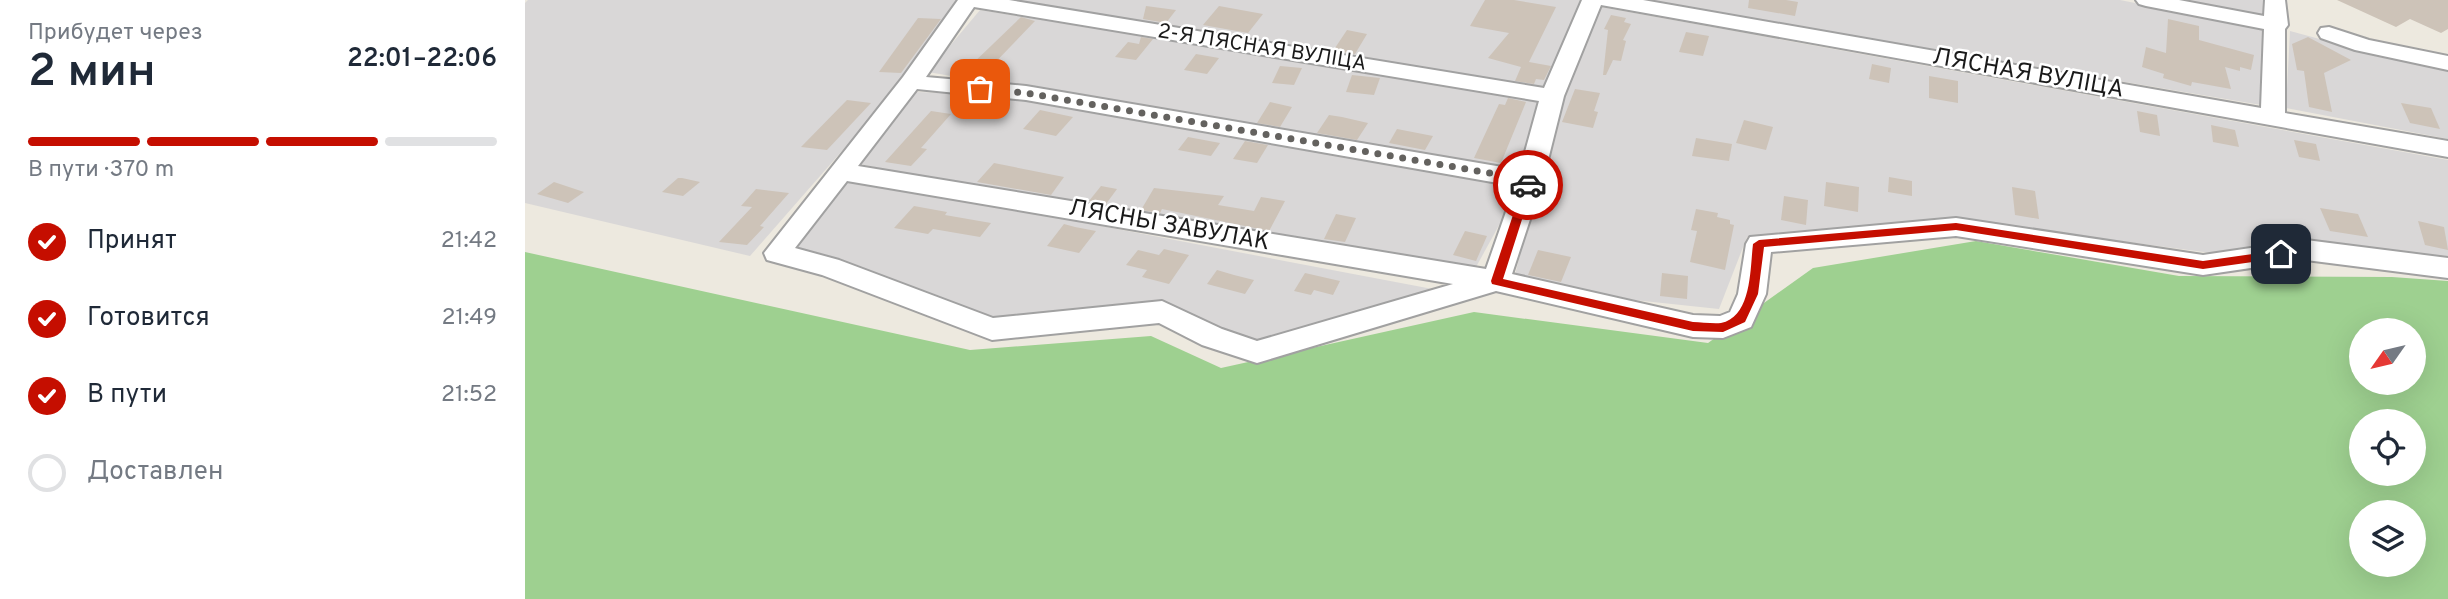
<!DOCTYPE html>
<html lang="ru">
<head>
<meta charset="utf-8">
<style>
	body { margin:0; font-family:Overpass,sans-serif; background:#f2f2f3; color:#1f2937; height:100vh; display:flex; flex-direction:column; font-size:26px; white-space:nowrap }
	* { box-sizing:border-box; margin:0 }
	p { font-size:23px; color:#747a83 }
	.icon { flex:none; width:38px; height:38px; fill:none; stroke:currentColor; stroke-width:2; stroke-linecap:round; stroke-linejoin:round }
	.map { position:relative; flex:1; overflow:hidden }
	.side { display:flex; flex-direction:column; background:#fff; width:525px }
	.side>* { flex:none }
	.needle { width:46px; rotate:236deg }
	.fabs { position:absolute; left:1824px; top:318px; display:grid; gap:14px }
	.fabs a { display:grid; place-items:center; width:77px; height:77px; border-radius:50%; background:#fff; box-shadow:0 7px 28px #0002; font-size:35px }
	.pin { position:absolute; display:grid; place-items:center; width:60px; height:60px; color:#fff; margin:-30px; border-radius:14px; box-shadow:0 4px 10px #0006 }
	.courier { position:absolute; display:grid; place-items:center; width:70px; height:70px; margin:-35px; border:5px solid #c50e00; border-radius:50%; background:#fff; color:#222; box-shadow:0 2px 9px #0007 }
	.head em { font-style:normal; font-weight:600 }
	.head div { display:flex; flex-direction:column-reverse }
	.head { display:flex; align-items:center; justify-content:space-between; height:119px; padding:0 28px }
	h1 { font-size:46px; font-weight:600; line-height:52px }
	.bar { display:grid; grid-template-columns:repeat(4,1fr); gap:10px 7px; align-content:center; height:84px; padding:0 28px }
	.bar i { height:9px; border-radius:5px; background:#e0e1e3 }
	.bar .selected { background:#c50e00 }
	.bar p { grid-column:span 4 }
	ol { padding:0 28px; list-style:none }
	li { display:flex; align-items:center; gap:21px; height:77px }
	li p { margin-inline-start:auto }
	li .icon { padding:7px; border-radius:50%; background:#c50e00; color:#fff; stroke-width:4 }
	li:last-child { color:#747a83 }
	li i { width:38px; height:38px; border:4px solid #e0e1e3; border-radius:50% }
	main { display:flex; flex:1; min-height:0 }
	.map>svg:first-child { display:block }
	.residential { fill:#d9d7d7 }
	.forest { fill:#9ed090; fill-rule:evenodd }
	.building { fill:#cdc3b8 }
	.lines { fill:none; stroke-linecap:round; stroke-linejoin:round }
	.minor-casing { stroke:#a1a1a1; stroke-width:4 }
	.minor { fill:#fff; fill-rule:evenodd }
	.route { fill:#c50e00 }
	.done { stroke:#64625f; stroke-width:7; stroke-dasharray:0 12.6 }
	.labels { text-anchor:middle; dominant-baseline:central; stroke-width:5; stroke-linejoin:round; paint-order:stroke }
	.far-street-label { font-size:21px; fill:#1a1a1a; stroke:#fff }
	.street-label { font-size:24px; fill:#1a1a1a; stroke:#fff }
</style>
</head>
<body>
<main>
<section class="side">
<div class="head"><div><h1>2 мин</h1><p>Прибудет через</p></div><em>22:01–22:06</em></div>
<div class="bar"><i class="selected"></i><i class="selected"></i><i class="selected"></i><i></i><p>В пути · 370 m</p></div>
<ol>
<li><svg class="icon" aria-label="check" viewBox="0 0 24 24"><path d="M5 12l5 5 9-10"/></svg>Принят<p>21:42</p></li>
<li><svg class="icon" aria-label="check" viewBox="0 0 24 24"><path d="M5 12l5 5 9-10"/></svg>Готовится<p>21:49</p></li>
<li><svg class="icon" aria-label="check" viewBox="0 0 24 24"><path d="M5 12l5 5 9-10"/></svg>В пути<p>21:52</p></li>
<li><i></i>Доставлен</li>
</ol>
</section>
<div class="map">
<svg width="1923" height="599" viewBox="0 0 1923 599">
	<rect width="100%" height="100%" fill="#ede9df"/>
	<g class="residential">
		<path d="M3 0H431L373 87 225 256 0 203V3Z"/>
		<path d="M477 0H1054L1060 1 1026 91Z"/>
		<path d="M1116 0H1595L1740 29 1736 105Z"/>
		<path d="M1647 0H1740V18Z"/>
		<path d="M1076 7 1923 160V259L1767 242 1694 254 1420 218 1222 237 1194 309 1109 300 990 275 1013 182 1045 75Z"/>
		<path d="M455 10 1016 100 1001 175 403 72Z"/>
		<path d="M1765 31 1839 51 1923 68V139L1761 108Z"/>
		<path d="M391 92 455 94 513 103 995 187 945 278 474 193 335 164Z"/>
		<path d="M318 177 918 291 728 341 639 302 481 321 266 250Z"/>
	</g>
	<path class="forest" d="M1451 241 1654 276 1867 277 1923 281V599H0V252L445 350 626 336 696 368 949 312 1183 343 1288 268ZM1836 331H1888V383H1836ZM1836 422H1888V474H1836ZM1836 513H1888V565H1836Z"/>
	<g class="building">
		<path d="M960 0H989L1031 7 1004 62 1026 66 1019 80 1011 79 1009 84 990 81 996 67 963 58 984 33 945 26Z"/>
		<path d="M1224 0H1261L1273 2 1270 16 1223 8Z"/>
		<path d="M1812 0H1923V29L1916 33 1885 19 1871 27Z"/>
		<path d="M621 6 651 10 641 23 618 19Z"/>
		<path d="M694 6 738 14 723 33 678 25Z"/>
		<path d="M1086 15 1101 18 1099 22 1106 24 1098 40 1101 41 1096 61 1088 60 1081 75H1078L1083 30 1079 29Z"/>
		<path d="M496 17 510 21 461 72 442 69Z"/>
		<path d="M393 18 416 19 376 73 354 72Z"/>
		<path d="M1643 19 1674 26V40L1729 55 1726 70 1715 67V71L1700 67 1706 89 1667 82 1666 86 1638 78 1639 74 1617 67 1621 47 1641 53Z"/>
		<path d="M822 30 842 34 830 54 808 51Z"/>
		<path d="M1161 32 1184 36 1178 56 1154 52Z"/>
		<path d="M616 37 628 39 611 60 590 57 603 42 614 44Z"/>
		<path d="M1783 37 1826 60 1799 73 1807 112 1784 107 1779 71 1772 70 1767 44Z"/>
		<path d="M671 54 694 58 682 74 659 70Z"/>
		<path d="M1347 64 1366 68 1364 83 1344 79Z"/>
		<path d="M755 66 777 68 769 85 747 83Z"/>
		<path d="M827 75 855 78 849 95 821 92Z"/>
		<path d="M1404 76 1433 81V103L1404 98Z"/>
		<path d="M1050 89 1075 93 1069 111 1073 112 1068 128 1037 122Z"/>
		<path d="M983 98 1001 102 976 163 949 158 974 104 980 105Z"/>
		<path d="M322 100 346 103 302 150 276 147Z"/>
		<path d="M745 102 767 107 755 127 732 123Z"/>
		<path d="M1876 103 1906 108 1915 129 1885 123Z"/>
		<path d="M515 110 548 117 531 136 498 129Z"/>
		<path d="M406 111 426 114 396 148 402 149 386 166 360 162Z"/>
		<path d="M1612 111 1632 115 1635 136 1615 132Z"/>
		<path d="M804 115 817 117 843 123 832 140 792 133Z"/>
		<path d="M1219 120 1248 127 1241 150 1211 143Z"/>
		<path d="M1686 125 1710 130 1714 147 1688 142Z"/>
		<path d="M872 129 908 136 900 150 864 143Z"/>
		<path d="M663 137 695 143 686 156 653 150Z"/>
		<path d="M1171 138 1207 144 1204 161 1167 156Z"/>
		<path d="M1769 140 1791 144 1795 161 1774 157Z"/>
		<path d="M720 141 743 145 732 163 708 159Z"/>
		<path d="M469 163 539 177 526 195 452 182Z"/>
		<path d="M1364 177 1387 181V196L1363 192Z"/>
		<path d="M153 178H157L175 182 158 196 137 192Z"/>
		<path d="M29 182 59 192 43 203 12 194Z"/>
		<path d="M1301 182 1334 187 1333 212 1299 206Z"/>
		<path d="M576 186 592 189 581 204 564 201Z"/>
		<path d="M1487 187 1510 191 1514 219 1490 215Z"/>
		<path d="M629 188 699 196 693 205 729 211 736 197 760 201 744 231 637 209 635 213 616 210Z"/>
		<path d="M231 189 264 193 235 226 239 227 222 245 194 242 227 207 216 206Z"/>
		<path d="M1259 196 1283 200 1281 225 1256 220Z"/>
		<path d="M389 206 422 212 420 215 466 223 455 237 408 229 403 234 369 228Z"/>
		<path d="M1795 208 1833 214 1843 237 1805 231Z"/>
		<path d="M1171 209 1193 213 1192 217 1205 220V224L1209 225 1200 270 1165 262 1172 231 1166 230Z"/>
		<path d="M811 214 831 218 820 242 799 239Z"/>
		<path d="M1893 221 1919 227 1923 250 1900 245Z"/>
		<path d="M539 224 550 227 571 231 554 253 522 246Z"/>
		<path d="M940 231 962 236 951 261 928 255Z"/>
		<path d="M639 249 664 255 644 284 617 277 622 270 601 265 613 250 634 255Z"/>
		<path d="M1013 250 1046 257 1036 282 1003 275Z"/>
		<path d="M692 270 709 275 729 280 720 294 682 284Z"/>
		<path d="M780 273 815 281 808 295 789 290 786 295 769 291Z"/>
		<path d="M1137 273 1163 276 1162 299 1135 296Z"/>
	</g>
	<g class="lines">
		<defs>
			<g id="minor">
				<path d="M433 0H484L1019 88 1057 0H1118L1736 108 1739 29 1621 6 1614 4 1611 0H1654L1739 16 1740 0H1760L1763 25 1760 29V113L1923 141V157L1076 5 1039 96 1018 180 987 274 1168 315 1195 316 1205 312 1213 294 1221 244 1225 237 1431 218 1678 255 1781 240 1923 258V278L1781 260 1678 275 1431 236 1246 252 1241 294 1226 327 1198 338 1168 337 971 291 732 363 677 345 634 323 467 340 297 275 242 260 239 253 378 77ZM449 7 1014 101 995 170 501 86 401 77ZM392 89 501 100 990 186 961 269 333 166ZM322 181 928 284 732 341 697 329 637 301 468 318 314 260 270 248Z"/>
				<path d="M1804 27 1844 40 1923 56V70L1830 50 1796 38 1793 33 1796 28Z"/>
			</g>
		</defs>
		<use href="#minor" class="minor-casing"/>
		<use href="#minor" class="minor"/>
	</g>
	<path class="route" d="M1003 182 1008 185 978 279 1168 322C1176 322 1188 324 1196 323 1227 317 1225 268 1228 244L1234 240 1431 223 1678 261 1756 250 1761 254 1756 258 1678 269 1431 230 1239 247 1233 294 1220 322 1198 332 1168 331 967 284 966 281 998 185Z"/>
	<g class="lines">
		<path class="done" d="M455 89 501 93 1005 180 1003 185"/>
	</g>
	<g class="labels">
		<g class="far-street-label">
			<text transform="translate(737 48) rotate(9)">2-Я ЛЯСНАЯ ВУЛІЦА</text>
		</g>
		<g class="street-label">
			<text transform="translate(1503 74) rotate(10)">ЛЯСНАЯ ВУЛІЦА</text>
			<text transform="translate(644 226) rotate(10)">ЛЯСНЫ ЗАВУЛАК</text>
		</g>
	</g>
</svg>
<div class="fabs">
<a><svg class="needle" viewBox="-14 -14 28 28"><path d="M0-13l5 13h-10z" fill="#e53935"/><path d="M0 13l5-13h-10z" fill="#747a83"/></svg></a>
<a><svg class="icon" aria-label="locate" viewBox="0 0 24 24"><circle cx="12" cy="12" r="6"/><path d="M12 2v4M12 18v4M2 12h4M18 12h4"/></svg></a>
<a><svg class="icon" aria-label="layers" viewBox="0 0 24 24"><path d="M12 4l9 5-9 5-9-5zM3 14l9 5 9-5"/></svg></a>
</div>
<div class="pin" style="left:455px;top:89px;background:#ea580c"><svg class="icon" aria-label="bag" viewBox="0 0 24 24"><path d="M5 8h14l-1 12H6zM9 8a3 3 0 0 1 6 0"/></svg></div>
<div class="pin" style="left:1756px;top:254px;background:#1f2937"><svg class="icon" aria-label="home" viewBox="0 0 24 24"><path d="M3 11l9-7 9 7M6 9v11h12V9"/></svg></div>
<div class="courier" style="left:1003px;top:185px"><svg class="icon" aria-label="car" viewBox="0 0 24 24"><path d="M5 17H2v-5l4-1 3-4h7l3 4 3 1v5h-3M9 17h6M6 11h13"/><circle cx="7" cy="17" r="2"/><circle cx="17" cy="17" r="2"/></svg></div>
</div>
</main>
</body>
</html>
